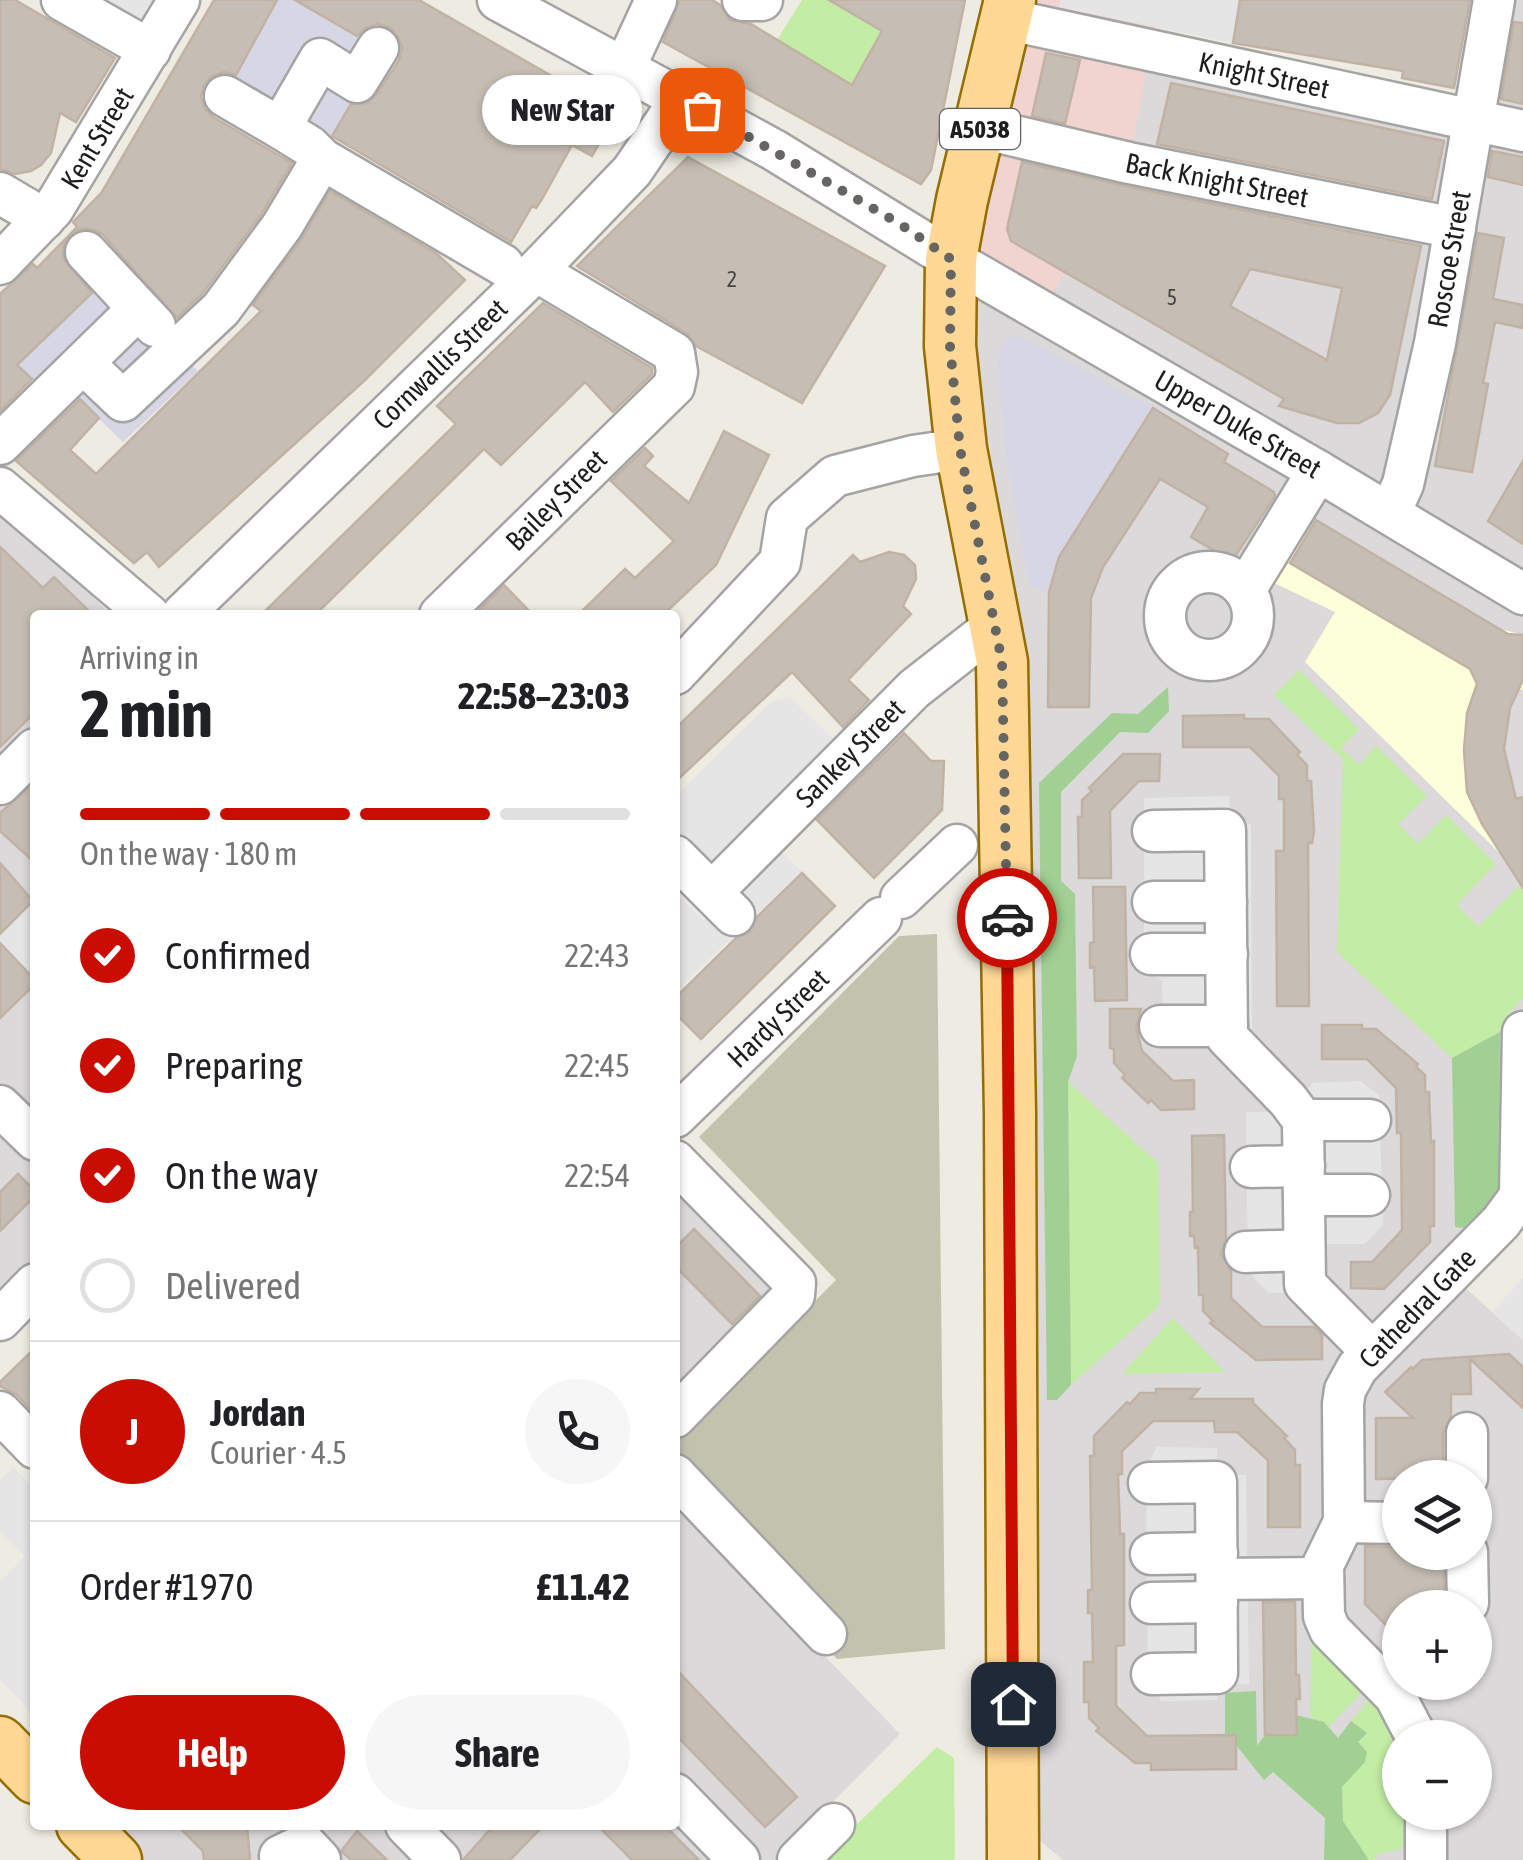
<!DOCTYPE html>
<html lang="en">
<head>
<meta charset="utf-8">
<style>
	body { margin:0; font-family:"Asap Condensed",sans-serif; background:#f6f6f6; color:#202124; height:100vh; display:flex; flex-direction:column; font-size:38px; white-space:nowrap }
	* { box-sizing:border-box; margin:0 }
	p { font-size:32px; color:#757577 }
	.icon { flex:none; width:55px; height:55px; fill:none; stroke:currentColor; stroke-width:2; stroke-linecap:round; stroke-linejoin:round }
	.map { position:relative; flex:1; overflow:hidden }
	.panel { position:absolute; left:30px; top:610px; width:650px; height:1220px; display:flex; flex-direction:column; background:#fff; border-radius:10px; box-shadow:0 2px 8px #0004 }
	.panel>* { flex:none }
	.buttons { position:absolute; left:1382px; top:1460px; display:grid; gap:20px }
	.buttons a { display:grid; place-items:center; width:110px; height:110px; border-radius:50%; background:#fff; box-shadow:0 2px 8px #0004; font-size:50px }
	.pin { position:absolute; display:grid; place-items:center; width:85px; height:85px; color:#fff; margin:-42px; border-radius:20px; box-shadow:0 5px 15px #0006 }
	.courier { position:absolute; display:grid; place-items:center; width:100px; height:100px; margin:-50px; border:8px solid #c90d00; border-radius:50%; background:#fff; color:#222; box-shadow:0 2px 12px #0007 }
	.bubble { position:absolute; height:70px; border-radius:35px; background:#fff; box-shadow:0 2px 8px #0004; font-size:32px; font-weight:700; line-height:70px; text-align:center }
	.overview em { font-style:normal; font-weight:700 }
	.overview div { display:flex; flex-direction:column-reverse }
	.overview { display:flex; align-items:center; justify-content:space-between; height:170px; padding:0 50px }
	h1 { font-size:65px; font-weight:700; line-height:75px }
	.bar { display:grid; grid-template-columns:repeat(4,1fr); gap:15px 10px; align-content:center; height:120px; padding:0 50px }
	.bar i { height:12px; border-radius:8px; background:#e0e0e0 }
	.bar .active { background:#c90d00 }
	.bar p { grid-column:span 4 }
	.line { display:flex; align-items:center; gap:25px; padding:0 50px; border-top:2px solid #e0e0e0 }
	.line div { flex:1 }
	.round { display:grid; place-items:center; flex:none; width:105px; height:105px; border-radius:52px; background:#f6f6f6 }
	ol { padding:0 50px; list-style:none }
	li { display:flex; align-items:center; gap:30px; height:110px }
	li p { margin-inline-start:auto }
	li .icon { padding:10px; border-radius:50%; background:#c90d00; color:#fff; stroke-width:4 }
	li:last-child { color:#757577 }
	li i { width:55px; height:55px; border:5px solid #e0e0e0; border-radius:50% }
	.cta { display:flex; gap:20px; margin-top:auto; padding:20px 50px }
	.cta a { flex:1; height:115px; border-radius:60px; background:#c90d00; color:#fff; font-size:40px; font-weight:700; line-height:115px; text-align:center }
	.cta a+a { background:#f6f6f6; color:#202124 }
	.map>svg:first-child { display:block }
	.residential { fill:#dbd9d9; fill-rule:evenodd }
	.commercial { fill:#f1d3d0 }
	.education { fill:#fdffda }
	.construction { fill:#c2c3ad }
	.grass { fill:#c3eca4 }
	.forest { fill:#a2d094 }
	.parking { fill:#e5e5e5 }
	.plaza { fill:#d7d6e4 }
	.building { fill:#c6beb5; stroke:#c1b2a3; stroke-width:2.5; fill-rule:evenodd }
	.lines { fill:none; stroke-linecap:round; stroke-linejoin:round }
	.minor-casing { stroke:#a4a4a4; stroke-width:45 }
	.major-casing { stroke:#956d00; stroke-width:55 }
	.minor { stroke:#fff; stroke-width:40 }
	.major { stroke:#ffd896; stroke-width:50 }
	.done { stroke:#666562; stroke-width:10; stroke-dasharray:0 18 }
	.route { stroke:#c90d00; stroke-width:12 }
	.labels { text-anchor:middle; dominant-baseline:central; stroke-width:8; stroke-linejoin:round; paint-order:stroke }
	.number-label { font-size:22px; fill:#474543 }
	.shield { fill:#fff; stroke:#616161; stroke-width:2.5 }
	.shield-label { font-size:25px; font-weight:bold; fill:#1d1d1d }
	.street-label { font-size:28px; fill:#1d1d1d; stroke:#fff }
</style>
</head>
<body>
<div class="map">
<svg width="1523" height="1860" viewBox="0 0 1523 1860">
	<rect width="100%" height="100%" fill="#eeebe2"/>
	<g class="residential">
		<path d="M1494 0H1523V1028L1509 1185 1441 1266 1523 1340V1860H1063L1014 1819 1005 789 951 259 1151 50 1471 119ZM1400 1478H1475V1552H1400ZM1400 1608H1475V1682H1400ZM1400 1738H1475V1812H1400Z"/>
		<path d="M0 494 110 615H35V1284L0 1320Z"/>
		<path d="M675 1186 775 1290 675 1393Z"/>
		<path d="M675 1501 900 1734 779 1856 782 1860H117L82 1825H675Z"/>
	</g>
	<path class="commercial" d="M1010 0H1160L1129 163 1043 310 951 259Z"/>
	<path class="education" d="M1307 515 1497 628 1523 635V690L1519 689 1510 708 1504 749 1516 798H1521L1523 801V876L1305 662 1335 612 1270 581Z"/>
	<path class="construction" d="M937 934 945 1649 837 1659 675 1490V1441L836 1280 699 1137 899 936Z"/>
	<g class="grass">
		<path d="M802 0H900L851 85 777 40Z"/>
		<path d="M1299 670 1359 729 1341 748 1359 765 1376 746 1427 796 1398 824 1418 844 1446 815 1496 864 1457 905 1478 927 1519 886 1523 890V998L1510 1012 1500 1032 1452 1058 1337 952 1343 759 1274 695Z"/>
		<path d="M1068 1082 1158 1163 1160 1305 1071 1385Z"/>
		<path d="M1173 1318 1225 1372 1122 1374Z"/>
		<path d="M1312 1634 1368 1686 1328 1727 1310 1716Z"/>
		<path d="M1377 1692 1400 1738V1812L1409 1813V1833L1401 1849 1376 1854 1375 1860H1369L1343 1821 1342 1787 1364 1748 1358 1742 1367 1733 1351 1721Z"/>
		<path d="M937 1747 954 1758 955 1860H820Z"/>
	</g>
	<g class="forest">
		<path d="M1168 687 1169 711 1148 733 1120 732 1061 792V881L1075 894 1077 1056 1068 1082 1071 1385 1057 1400H1047L1039 783 1112 713 1138 714Z"/>
		<path d="M1500 1032 1498 1189 1488 1204 1463 1228 1455 1227 1452 1058Z"/>
		<path d="M1256 1691 1257 1746 1265 1735 1296 1734V1715L1324 1722 1338 1738 1351 1721 1367 1733 1358 1742 1367 1752 1365 1762 1342 1787 1343 1821 1369 1860H1324L1325 1818 1273 1772 1264 1780 1236 1745V1735H1225V1693Z"/>
	</g>
	<g class="parking">
		<path d="M108 0H154L142 20Z"/>
		<path d="M1060 0H1240L1233 43 1059 7Z"/>
		<path d="M790 697 838 744 727 859H703L675 828V797L771 702Z"/>
		<path d="M1229 796 1230 814 1238 823 1251 824 1252 1030 1163 1031 1162 981 1144 971V798Z"/>
		<path d="M776 847 801 871 675 993V892L704 920Z"/>
		<path d="M35 899V980L0 943V934Z"/>
		<path d="M1361 1081 1379 1096 1383 1225 1365 1244H1312L1298 1293H1268L1248 1271 1246 1112H1292L1312 1083Z"/>
		<path d="M1523 1278V1339L1492 1312Z"/>
		<path d="M1157 1447 1217 1448V1475H1246L1249 1684 1217 1685V1700L1160 1701 1159 1689 1148 1688 1146 1467Z"/>
		<path d="M13 1467 35 1489V1708L31 1712 0 1679V1582L25 1556 0 1531V1480Z"/>
	</g>
	<g class="plaza">
		<path d="M277 0H295L387 53 327 145 218 107Z"/>
		<path d="M117 270 180 327 178 350 198 371 123 442 71 392 43 389 17 365Z"/>
		<path d="M1011 336 1022 337 1153 408 1059 557 1049 592 1030 586 1007 461 998 364 1001 348Z"/>
	</g>
	<g class="building">
		<path d="M0 0H15L115 58 76 122 60 113 51 153 41 165 31 171 15 174 0 169Z"/>
		<path d="M214 0H277L236 75 224 72 212 76 204 85 201 97 205 109 213 117 292 163 262 213 203 293 177 318 103 235 92 229H80L71 234 63 246V258L92 293 17 365 32 379 0 411V294L33 264 37 268 77 227 73 222 102 192Z"/>
		<path d="M295 0H419L616 113 592 156 572 145 542 199 536 208 532 206 511 242 332 136 351 104 367 103 377 94 399 60 402 48 399 38 391 28 378 24 366 28 357 36Z"/>
		<path d="M680 0H712L720 5 730 20 751 24 852 85 882 31 829 0H965L931 170 921 184 663 42Z"/>
		<path d="M1240 0H1470L1454 88 1402 78 1403 71 1233 43Z"/>
		<path d="M1514 22 1523 23V104L1501 99Z"/>
		<path d="M1046 53 1080 60 1065 124 1032 116Z"/>
		<path d="M1171 83 1444 141 1432 199 1157 144Z"/>
		<path d="M1492 151 1523 157V185L1488 177Z"/>
		<path d="M688 157 885 266 802 403 696 346 686 333 577 266Z"/>
		<path d="M1022 162 1124 186 1421 246 1390 395 1378 413 1359 423H1337L1279 406 1284 399 1011 241 1007 229ZM1250 269 1342 288 1327 360 1230 306Z"/>
		<path d="M330 191 437 254 465 280 365 380 159 567 147 552 134 563 16 461 80 399 99 418 70 450 96 474 261 311 253 305 301 240Z"/>
		<path d="M1478 233 1504 238 1493 299 1523 305V328L1495 322 1483 383 1488 384 1472 472 1435 466Z"/>
		<path d="M543 303 652 368V374L613 412 585 382 501 465 484 449 315 615H261L456 424 437 406Z"/>
		<path d="M1153 408 1228 454 1224 462 1274 492 1275 496 1232 561 1191 537 1208 507 1160 479 1103 567 1091 598 1089 707H1048L1049 592 1059 557Z"/>
		<path d="M724 431 769 455 716 565 663 615H578L625 569 635 578 674 541 611 481 645 448 653 456 644 466 689 503Z"/>
		<path d="M1523 461V544L1488 521Z"/>
		<path d="M1316 520 1508 634 1523 635V680L1510 708 1504 749 1516 799 1523 797V888L1482 824 1467 792 1464 750 1467 713 1477 684 1470 669 1290 563Z"/>
		<path d="M0 547 43 588 54 577 93 615H35V712L0 747Z"/>
		<path d="M889 552 904 555 915 565 916 579 903 606 911 614 848 680 869 700 843 727 792 672 675 782V729L853 555 860 562Z"/>
		<path d="M504 585 533 615H474Z"/>
		<path d="M1244 715V719H1269L1300 752 1297 755 1307 765V781H1311L1314 831 1312 843H1308L1309 1006H1277L1276 851H1284V799H1279V776L1250 747H1183V716Z"/>
		<path d="M904 733 931 761H944L942 810 874 878 817 820Z"/>
		<path d="M1123 754H1160L1159 781H1139L1110 811 1111 878H1079L1078 817H1082V800L1092 791 1089 788Z"/>
		<path d="M35 783V863L0 831V813Z"/>
		<path d="M0 863 33 901 0 934Z"/>
		<path d="M802 873 835 906 701 1039 675 1013V998L736 938 750 932 757 917Z"/>
		<path d="M1093 887H1125L1127 1000 1095 1001 1094 967 1090 968V943L1094 942Z"/>
		<path d="M0 943 35 980V984L0 1018Z"/>
		<path d="M1110 1009H1141L1136 1027 1142 1051 1173 1081 1194 1080V1109L1161 1110 1151 1100 1148 1103 1122 1078 1125 1075 1114 1063V1049L1110 1048Z"/>
		<path d="M1322 1025H1362V1029H1376L1418 1064 1416 1067 1425 1075V1092H1429L1431 1142 1434 1141V1226H1430V1242L1384 1289 1351 1288V1262H1372L1402 1230 1401 1133H1397L1396 1088 1367 1059H1322Z"/>
		<path d="M1224 1135 1226 1239 1221 1254 1231 1271V1298L1262 1327H1314L1322 1335V1359L1256 1360 1210 1323 1213 1321 1203 1311V1295H1199L1198 1247 1195 1248 1194 1236H1190V1212H1193L1192 1136Z"/>
		<path d="M18 1174 35 1191V1196L0 1231V1192Z"/>
		<path d="M694 1229 760 1296 732 1324 675 1266V1248Z"/>
		<path d="M35 1348V1414L17 1395 0 1386V1382Z"/>
		<path d="M1509 1354 1523 1367V1408L1470 1359 1471 1394H1451V1416L1443 1433V1478L1376 1479V1418H1413L1385 1392 1411 1367 1413 1369 1422 1360Z"/>
		<path d="M1156 1389H1199L1190 1399H1253V1403L1287 1436 1284 1438 1295 1450V1465H1300V1527H1268V1460L1237 1432H1215L1214 1421H1153L1122 1451V1474H1118L1120 1534H1124V1645L1116 1646V1706L1147 1736 1236 1735V1769L1151 1770V1763H1135L1096 1731 1099 1728 1089 1718V1702H1084V1662H1093L1092 1613H1088V1590H1092L1090 1456H1094V1436L1127 1402 1130 1404 1140 1393H1156Z"/>
		<path d="M1365 1546 1396 1547V1552H1443L1445 1608H1400V1639L1365 1604Z"/>
		<path d="M1263 1602H1295L1296 1675H1299L1300 1699H1296L1297 1735H1265Z"/>
		<path d="M675 1668 797 1797 765 1827 675 1734Z"/>
		<path d="M177 1825H247L250 1860H204L203 1851Z"/>
		<path d="M494 1825H544L510 1860H463Z"/>
		<path d="M597 1825H664L699 1860H632Z"/>
		<path d="M357 1831 387 1860H351L341 1851Z"/>
	</g>
	<g class="lines">
		<defs>
			<g id="minor">
				<path d="M62 0 150 50"/>
				<path d="M498 0 774 150 951 259 1318 471 1523 594"/>
				<path d="M743 0H762"/>
				<path d="M1006 19 1523 131"/>
				<path d="M378 48 357 82 320 59 280 128 309 146 322 159 503 265"/>
				<path d="M625 67 656 0"/>
				<path d="M225 96 280 128"/>
				<path d="M981 128 1129 163 1455 228"/>
				<path d="M0 193 44 219"/>
				<path d="M86 252 155 326"/>
				<path d="M0 264 53 209 179 0"/>
				<path d="M83 363 123 401 221 309 282 226 322 159"/>
				<path d="M0 444 138 309"/>
				<path d="M0 488 149 615"/>
				<path d="M1390 513 1403 484 1435 343 1494 0"/>
				<circle cx="1209" cy="616" r="44"/>
				<path d="M1245 590 1318 471"/>
				<path d="M182 615 536 271 632 171 681 99"/>
				<path d="M440 615 674 386 677 372 674 353 536 271"/>
				<path d="M675 674 780 562 787 518 835 476 913 456 961 449"/>
				<path d="M0 784 35 749"/>
				<path d="M1153 831 1225 830 1227 1037 1288 1100 1303 1120 1305 1284 1372 1352"/>
				<path d="M675 856 734 915"/>
				<path d="M712 892 914 689 997 624"/>
				<path d="M901 898 957 845"/>
				<path d="M1153 902H1226"/>
				<path d="M1151 954H1227"/>
				<path d="M1160 1026H1227"/>
				<path d="M0 1106 35 1140"/>
				<path d="M675 1117 881 918"/>
				<path d="M1303 1120H1370"/>
				<path d="M675 1161 795 1283 794 1295 675 1417"/>
				<path d="M1251 1167 1304 1166"/>
				<path d="M1304 1195H1369"/>
				<path d="M1245 1252 1304 1250"/>
				<path d="M0 1320 35 1284"/>
				<path d="M0 1412 35 1448"/>
				<path d="M675 1475 826 1634"/>
				<path d="M1467 1478V1433"/>
				<path d="M1149 1483 1216 1482 1217 1673 1152 1674"/>
				<path d="M1344 1522 1400 1523"/>
				<path d="M1467 1552 1468 1603"/>
				<path d="M1151 1554 1217 1553"/>
				<path d="M1217 1579 1323 1578"/>
				<path d="M1151 1603 1217 1602"/>
				<path d="M1417 1738 1395 1696 1330 1630 1324 1616 1323 1565 1344 1522 1343 1404 1345 1390 1357 1368 1501 1222 1520 1196 1523 1032"/>
				<path d="M675 1794 739 1860"/>
				<path d="M1426 1812V1860"/>
				<path d="M406 1825 440 1860"/>
				<path d="M280 1856 305 1844 320 1860"/>
				<path d="M798 1860 834 1824"/>
			</g>
			<g id="major">
				<path d="M1010 0 962 200 951 259 950 346 961 449 1002 662 1010 1114 1013 1860"/>
				<path d="M0 1742 35 1778"/>
				<path d="M82 1825 116 1860"/>
			</g>
		</defs>
		<use href="#minor" class="minor-casing"/>
		<use href="#major" class="major-casing"/>
		<use href="#minor" class="minor"/>
		<use href="#major" class="major"/>
	</g>
	<g class="lines">
		<path class="done" d="M702 110 900 224 951 259 950 346 960 449 1002 662 1007 918"/>
		<path class="route" d="M1007 918 1013 1704"/>
	</g>
	<g class="labels">
		<g class="number-label">
			<text x="732" y="279">2</text>
			<text x="1172" y="297">5</text>
		</g>
		<rect class="shield" x="940" y="109" width="80" height="40" rx="8"/>
		<g class="shield-label">
			<text x="980" y="129">A5038</text>
		</g>
		<g class="street-label">
			<text transform="translate(1264 75) rotate(12)">Knight Street</text>
			<text transform="translate(97 138) rotate(-59)">Kent Street</text>
			<text transform="translate(1217 180) rotate(11)">Back Knight Street</text>
			<text transform="translate(1449 259) rotate(-80)">Roscoe Street</text>
			<text transform="translate(440 364) rotate(-44)">Cornwallis Street</text>
			<text transform="translate(1238 424) rotate(30)">Upper Duke Street</text>
			<text transform="translate(556 500) rotate(-45)">Bailey Street</text>
			<text transform="translate(850 753) rotate(-45)">Sankey Street</text>
			<text transform="translate(778 1018) rotate(-44)">Hardy Street</text>
			<text transform="translate(1417 1308) rotate(-46)">Cathedral Gate</text>
		</g>
	</g>
</svg>
<div class="buttons">
<a><svg class="icon" aria-label="layers" viewBox="0 0 24 24"><path d="M12 4l9 5-9 5-9-5zM3 14l9 5 9-5"/></svg></a>
<a>+</a>
<a>−</a>
</div>
<div class="pin" style="left:702px;top:110px;background:#ea580c"><svg class="icon" aria-label="bag" viewBox="0 0 24 24"><path d="M5 8h14l-1 12H6zM9 8a3 3 0 0 1 6 0"/></svg></div>
<div class="pin" style="left:1013px;top:1704px;background:#1f2937"><svg class="icon" aria-label="home" viewBox="0 0 24 24"><path d="M3 11l9-7 9 7M6 9v11h12V9"/></svg></div>
<div class="courier" style="left:1007px;top:918px"><svg class="icon" aria-label="car" viewBox="0 0 24 24"><path d="M5 17H2v-5l4-1 3-4h7l3 4 3 1v5h-3M9 17h6M6 11h13"/><circle cx="7" cy="17" r="2"/><circle cx="17" cy="17" r="2"/></svg></div>
<div class="bubble" style="left:482px;top:75px;width:160px">New Star</div>
<section class="panel">
<div class="overview"><div><h1>2 min</h1><p>Arriving in</p></div><em>22:58–23:03</em></div>
<div class="bar"><i class="active"></i><i class="active"></i><i class="active"></i><i></i><p>On the way · 180 m</p></div>
<ol>
<li><svg class="icon" aria-label="check" viewBox="0 0 24 24"><path d="M5 12l5 5 9-10"/></svg>Confirmed<p>22:43</p></li>
<li><svg class="icon" aria-label="check" viewBox="0 0 24 24"><path d="M5 12l5 5 9-10"/></svg>Preparing<p>22:45</p></li>
<li><svg class="icon" aria-label="check" viewBox="0 0 24 24"><path d="M5 12l5 5 9-10"/></svg>On the way<p>22:54</p></li>
<li><i></i>Delivered</li>
</ol>
<div class="line" style="height:180px"><b class="round" style="background:#c90d00;color:#fff">J</b><div><b>Jordan</b><p>Courier · 4.5</p></div><a class="round"><svg class="icon" aria-label="phone" viewBox="0 0 24 24"><path d="M5 4h4l2 5-3 2q2 4 5 5l2-3 5 2v4C11 20 4 13 5 4z"/></svg></a></div>
<div class="line" style="height:130px"><div>Order #1970</div><b>£11.42</b></div>
<div class="cta"><a>Help</a><a>Share</a></div>
</section>
</div>
</body>
</html>
